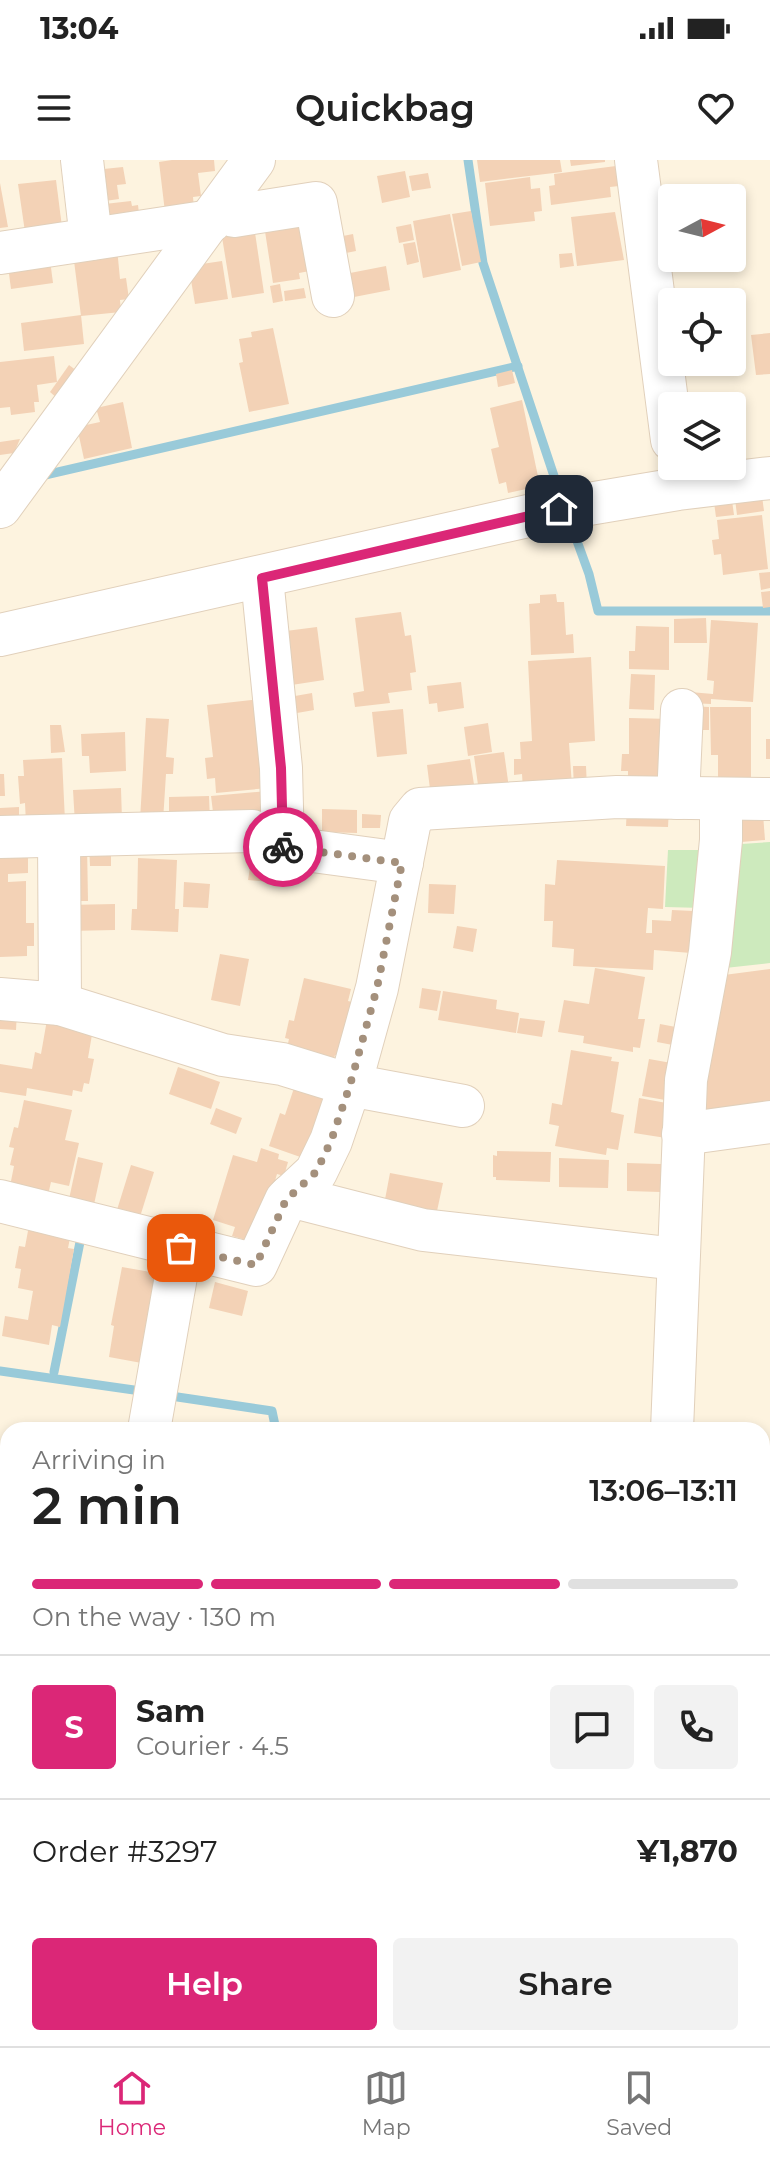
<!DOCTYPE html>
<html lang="en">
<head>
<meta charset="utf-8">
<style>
	body { margin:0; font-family:Montserrat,sans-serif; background:#f2f2f2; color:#222; height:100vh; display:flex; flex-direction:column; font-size:30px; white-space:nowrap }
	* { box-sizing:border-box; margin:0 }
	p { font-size:26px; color:#767676 }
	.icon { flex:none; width:44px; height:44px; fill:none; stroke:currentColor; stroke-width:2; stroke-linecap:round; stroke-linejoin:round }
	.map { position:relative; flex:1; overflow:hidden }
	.drawer { position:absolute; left:0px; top:1262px; width:770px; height:624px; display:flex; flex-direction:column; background:#fff; border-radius:24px 24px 0 0; box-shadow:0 4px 12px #0003 }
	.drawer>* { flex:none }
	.needle { width:52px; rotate:83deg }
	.controls { position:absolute; left:658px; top:24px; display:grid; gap:16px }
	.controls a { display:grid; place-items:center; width:88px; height:88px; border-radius:8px; background:#fff; box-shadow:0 4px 12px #0003; font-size:40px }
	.pin { position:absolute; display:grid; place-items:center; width:68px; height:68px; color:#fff; margin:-34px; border-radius:16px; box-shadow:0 4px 12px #0006 }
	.courier { position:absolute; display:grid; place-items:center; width:80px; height:80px; margin:-40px; border:6px solid #db2777; border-radius:50%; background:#fff; color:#222; box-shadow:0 2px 10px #0007 }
	.summary em { font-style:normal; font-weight:600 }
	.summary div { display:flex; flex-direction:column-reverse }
	.summary { display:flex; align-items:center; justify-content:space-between; height:136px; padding:0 32px }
	h1 { font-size:52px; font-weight:600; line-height:60px }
	.bar { display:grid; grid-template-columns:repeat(4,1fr); gap:12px 8px; align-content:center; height:96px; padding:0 32px }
	.bar i { height:10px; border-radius:6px; background:#e0e0e0 }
	.bar .on { background:#db2777 }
	.bar p { grid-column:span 4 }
	.line { display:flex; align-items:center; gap:20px; padding:0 32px; border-top:2px solid #e0e0e0 }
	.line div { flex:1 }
	.round { display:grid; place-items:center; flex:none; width:84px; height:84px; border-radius:8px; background:#f2f2f2 }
	.button { display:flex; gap:16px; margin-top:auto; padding:16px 32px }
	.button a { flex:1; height:92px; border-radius:8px; background:#db2777; color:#fff; font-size:32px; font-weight:600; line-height:92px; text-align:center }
	.button a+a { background:#f2f2f2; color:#222 }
	.status { display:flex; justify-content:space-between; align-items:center; height:56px; padding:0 40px; background:#fff; direction:ltr }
	.status svg { height:22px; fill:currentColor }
	header { display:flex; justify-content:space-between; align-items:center; height:104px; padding:0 32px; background:#fff; font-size:36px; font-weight:600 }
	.tabs { display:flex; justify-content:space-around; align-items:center; height:112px; border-top:2px solid #e0e0e0; background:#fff; font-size:22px; color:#767676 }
	.tabs a { display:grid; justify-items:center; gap:4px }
	.tabs .on { color:#db2777 }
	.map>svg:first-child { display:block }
	.green { fill:#cdeabd }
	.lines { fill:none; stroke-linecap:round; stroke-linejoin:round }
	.stream { stroke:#99cad9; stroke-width:9 }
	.building { fill:#f3d2b6 }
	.minor-casing { stroke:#e1d0bb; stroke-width:44 }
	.minor { stroke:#fff; stroke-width:42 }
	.done { stroke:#a4907c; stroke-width:8; stroke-dasharray:0 14.4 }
	.route { stroke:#db2777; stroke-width:10 }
</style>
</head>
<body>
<div class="status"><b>13:04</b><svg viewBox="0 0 49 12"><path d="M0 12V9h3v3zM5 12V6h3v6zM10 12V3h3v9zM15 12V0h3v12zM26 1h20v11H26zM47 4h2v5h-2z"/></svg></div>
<header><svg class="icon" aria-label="menu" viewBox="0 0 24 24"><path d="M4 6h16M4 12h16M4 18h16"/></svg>Quickbag<svg class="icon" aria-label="heart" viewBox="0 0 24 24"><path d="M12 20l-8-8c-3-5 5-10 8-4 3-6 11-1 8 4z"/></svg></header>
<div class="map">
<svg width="770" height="1886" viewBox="0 0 770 1886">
	<rect width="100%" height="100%" fill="#fdf3df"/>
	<g class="green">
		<path d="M770 682V803L716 809 726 685Z"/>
		<path d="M668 690H707L703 748 665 747Z"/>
	</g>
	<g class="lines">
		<g class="stream">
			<path d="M468 0 483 103 561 337"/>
			<path d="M45 315 518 206"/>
			<path d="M569 359 589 414 598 451H770"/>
			<path d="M0 1211 141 1231"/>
			<path d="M54 1212 82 1072"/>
			<path d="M164 1235 272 1251 276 1270"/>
			<path d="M0 1600 8 1599"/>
			<path d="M388 1878 390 1886"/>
		</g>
	</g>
	<g class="building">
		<path d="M172 0H214L215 11 198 13 201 36 193 37 194 48 165 52 159 2Z"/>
		<path d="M477 0H560L562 12 480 22Z"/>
		<path d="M570 0H605V2L571 6Z"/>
		<path d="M616 6 619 26 610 27 611 37 551 45 549 26 555 25 554 14Z"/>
		<path d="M123 7 126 24 117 25 119 39 98 42 94 10Z"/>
		<path d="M405 11 410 37 382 43 377 16Z"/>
		<path d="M428 13 431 28 412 31 409 16Z"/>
		<path d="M530 17 531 29 540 28 542 51 534 52 535 61 490 66 485 23Z"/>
		<path d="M56 20 62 67 25 72 18 24Z"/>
		<path d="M0 23 8 67 0 68Z"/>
		<path d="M131 41 132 46 138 45 140 62 99 67 96 45Z"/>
		<path d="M471 51 481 102 462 106 452 54Z"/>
		<path d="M615 52 624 100 577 106 571 57Z"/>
		<path d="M450 54 461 110 423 118 413 61Z"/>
		<path d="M307 58 315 110 299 113 300 119 273 123 264 65Z"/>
		<path d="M411 64 414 80 399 83 396 67Z"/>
		<path d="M254 66 264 133 232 138 221 71Z"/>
		<path d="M353 74 356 91 336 95 333 78Z"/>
		<path d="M415 82 419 102 407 105 403 84Z"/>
		<path d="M117 88 120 119 126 118 129 139 120 140 121 152 81 156 73 93Z"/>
		<path d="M572 93 574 106 560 108 559 94Z"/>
		<path d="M50 100 53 123 11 129 8 106Z"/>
		<path d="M222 101 228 139 195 144 190 114 195 105Z"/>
		<path d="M386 106 390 130 349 138 345 114Z"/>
		<path d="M280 124 283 141 273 143 270 126Z"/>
		<path d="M304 128 306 138 285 141 284 131Z"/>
		<path d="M81 155 84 184 24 191 21 163Z"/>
		<path d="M273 168 289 244 249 252 239 203 243 202 239 179 252 177 251 172Z"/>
		<path d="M770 173V214L756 215 751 175Z"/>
		<path d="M54 196 57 222 37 225 39 242H34L35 252 11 255 10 247 0 248V202Z"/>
		<path d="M69 205 77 211 57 238 50 232Z"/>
		<path d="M512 210 515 223 498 227 496 214Z"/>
		<path d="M522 240 540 326 508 333 506 322 499 324 491 289 499 287 490 248Z"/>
		<path d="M123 242 132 288 84 299 77 267 100 262 96 248Z"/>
		<path d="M20 279 14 293 0 295V282Z"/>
		<path d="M761 328 764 351 737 355 734 331Z"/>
		<path d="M731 333 734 355 716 357 713 335Z"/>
		<path d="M762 355 768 409 723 415 721 394 714 395 712 380 719 379 717 360Z"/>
		<path d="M770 412V428L761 430 759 413Z"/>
		<path d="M770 431V447L763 448 761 432Z"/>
		<path d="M556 434 557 442H564L566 475 573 474 574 493 531 495 529 444 540 443V435Z"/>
		<path d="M401 452 405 476 411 475 416 512 410 513 412 530 388 533 390 543 355 547 353 533 364 531 355 458Z"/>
		<path d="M706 458 707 483H674V459Z"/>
		<path d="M711 460 758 463 753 542 711 539V544L689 543 690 532 713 534 714 521 707 520Z"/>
		<path d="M636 466 669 467V510L629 509V491H635Z"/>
		<path d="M317 467 324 520 285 526 278 472Z"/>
		<path d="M591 497 595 581 569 583 572 626 523 629 522 614 514 615V599H521L520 582 532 581 528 501Z"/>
		<path d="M631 514 655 515 654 550 629 549Z"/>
		<path d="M461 522 464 548 438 552 437 543 429 544 427 526Z"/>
		<path d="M312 533 314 550 297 553 295 536Z"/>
		<path d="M260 539 268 628 216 633 215 618 207 619 205 598 213 597 207 545Z"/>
		<path d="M687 546 709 547V570H687Z"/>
		<path d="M710 547H751V623H718V595H711Z"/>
		<path d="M403 549 407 594 377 597 372 552Z"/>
		<path d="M146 558 169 559 166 597 174 598 173 614H166L163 661 140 660Z"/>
		<path d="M629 558 672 559V627L628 626V611H621L622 594H629Z"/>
		<path d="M488 563 492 592 468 596 464 567Z"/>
		<path d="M50 565H61L65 592 51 593Z"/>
		<path d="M125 572 126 611 90 613 89 596H82L81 574Z"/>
		<rect x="766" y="579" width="4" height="20"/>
		<path d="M504 592 509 628 479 632 474 596Z"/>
		<path d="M62 598 65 661 26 663 25 643 20 644 18 616H24L23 600Z"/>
		<path d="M470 599 475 631 431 637 427 605Z"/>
		<path d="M573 606H586L587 628 574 629Z"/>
		<path d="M0 614H4L5 636H0Z"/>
		<path d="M121 628 122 661 75 664 73 630Z"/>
		<path d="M267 631 270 654 214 660 211 636Z"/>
		<path d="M209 636 210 661 169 662V637Z"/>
		<path d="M19 647V657H0V648Z"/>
		<path d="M627 647 669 648 668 667 626 666Z"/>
		<path d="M322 649 357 650V673L322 672Z"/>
		<path d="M362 654 381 655 380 668H362Z"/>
		<path d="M763 654 765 680 730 683 728 656Z"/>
		<path d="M111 683V706H90L89 684Z"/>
		<path d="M87 684 88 741H67L65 685Z"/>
		<path d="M28 686V713L8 714V722L26 721V763H34V786H27V796L0 797V687Z"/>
		<path d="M138 698 177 700 175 749H179L178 772 131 770 132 749H137Z"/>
		<path d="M557 700 665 706 663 749 648 748 646 773H652V760L671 761 672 750 694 751 691 793 654 790 653 810 573 806 574 789 552 787 553 761H544L545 724 555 725Z"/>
		<path d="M251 701 271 704 269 722 248 720Z"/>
		<path d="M184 722 210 724 208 748 183 747Z"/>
		<path d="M429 724 456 725 454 754 428 753Z"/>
		<path d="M115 744V770L69 771 68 745Z"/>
		<path d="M457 766 477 769 473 792 453 788Z"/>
		<path d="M220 794 249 799 240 846 211 840Z"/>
		<path d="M595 808 645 817 638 859H645L640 888 633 887V892L583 883 584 876 558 872 564 840 589 844Z"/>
		<path d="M770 809V944L702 954 724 815Z"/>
		<path d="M304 818 351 829 348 841 352 842 343 897 335 895 332 907 285 896 289 879 285 878 289 860 294 861Z"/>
		<path d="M422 828 441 831 437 851 419 848Z"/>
		<path d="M443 831 497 840 496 849 519 853 516 873 438 860Z"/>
		<path d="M0 850 17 851 16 870 0 869Z"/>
		<path d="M48 854 94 863 88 898 94 899 89 924 84 923 82 932 73 930 72 936 27 928 26 936 0 932V904L32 909 35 892 41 894Z"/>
		<path d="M520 858 545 861 542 877 517 873Z"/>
		<path d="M660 864 681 868 678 886 657 882Z"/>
		<path d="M571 890 612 897 611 901 619 902 611 952 624 955 618 990 607 988 606 995 555 986 559 966 549 964 552 943 562 945Z"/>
		<path d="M649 899 677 904 671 941 642 936Z"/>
		<path d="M178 907 220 922 211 949 169 934Z"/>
		<path d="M296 922 334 935 306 999 269 986 280 953 285 955Z"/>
		<path d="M639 938 672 944 666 978 634 973Z"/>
		<path d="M24 940 72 950 65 980 79 983 69 1026 51 1022 48 1035 10 1026 14 1006 10 1005 14 988 9 987 14 967 18 968Z"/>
		<path d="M216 948 242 958 236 974 210 964Z"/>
		<path d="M261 988 279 994 278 999 288 1002 284 1016 277 1014 256 1083 232 1076 235 1067 213 1060 233 995 257 1002Z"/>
		<path d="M497 991 551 992 550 1022 496 1020V1017H493V995L497 996Z"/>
		<path d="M78 997 103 1003 93 1049 68 1044Z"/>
		<path d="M559 998 609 1000 608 1028 559 1027Z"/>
		<path d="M627 1003 661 1004V1032L627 1031Z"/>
		<path d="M131 1005 154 1012 139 1060 116 1053Z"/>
		<path d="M390 1013 443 1023 437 1051 430 1049 427 1059 383 1050Z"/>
		<path d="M30 1060 72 1068 68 1088 74 1089 60 1167 52 1165 49 1185 2 1176 5 1156 28 1160 33 1131 18 1128 21 1109 15 1108 19 1086 25 1087Z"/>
		<path d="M122 1107 162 1114 147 1204 109 1197 114 1166 111 1165Z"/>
		<path d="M215 1122 248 1131 242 1156 209 1148Z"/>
		<path d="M770 1295V1371L768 1372 766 1357H762V1296Z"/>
		<path d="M770 1522V1582L762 1583V1523Z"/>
		<path d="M770 1615V1780L762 1781V1616Z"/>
		<path d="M770 1785V1886H748L747 1878H762V1786Z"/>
		<path d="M138 1878H354L355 1886H139Z"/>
		<path d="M674 1878H745L746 1886H676Z"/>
	</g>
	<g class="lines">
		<defs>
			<g id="minor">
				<path d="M82 0 91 79"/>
				<path d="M636 0 672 280"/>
				<path d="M220 47 234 56 316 43 333 136"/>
				<path d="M0 93 211 61"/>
				<path d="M0 347 254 0"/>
				<path d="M262 418 281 608 283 687"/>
				<path d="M0 475 559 349 678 329 770 318"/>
				<path d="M678 638 682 550"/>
				<path d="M59 676 60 844"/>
				<path d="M0 677 252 671 283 687 402 703"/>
				<path d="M0 839 60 844 223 895 282 904 350 925 463 946"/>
				<path d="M683 974 770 962"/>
				<path d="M290 1036 423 1070 677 1099"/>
				<path d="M0 1041 256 1105 286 1040 316 1012 331 981 350 925 377 828 410 661 420 649 617 637 770 639"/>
				<path d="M149 1270 181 1088"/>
				<path d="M672 1270 686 920 710 792 721 680V639"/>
				<path d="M0 1375 8 1374"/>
				<path d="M762 1600 770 1599"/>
				<path d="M0 1840 8 1839"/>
				<path d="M656 1878 657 1886"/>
			</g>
		</defs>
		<use href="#minor" class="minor-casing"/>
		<use href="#minor" class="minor"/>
	</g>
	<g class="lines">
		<path class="done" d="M181 1088 256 1105 286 1040 316 1012 331 981 350 925 377 828 402 703 283 687"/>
		<path class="route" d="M283 687 281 608 262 418 559 349"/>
	</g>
</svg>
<div class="controls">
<a><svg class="needle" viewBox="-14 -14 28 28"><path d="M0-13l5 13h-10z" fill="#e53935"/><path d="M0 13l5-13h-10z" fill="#767676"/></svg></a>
<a><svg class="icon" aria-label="locate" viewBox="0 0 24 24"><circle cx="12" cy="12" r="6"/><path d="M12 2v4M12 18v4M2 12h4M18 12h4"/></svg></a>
<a><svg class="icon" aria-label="layers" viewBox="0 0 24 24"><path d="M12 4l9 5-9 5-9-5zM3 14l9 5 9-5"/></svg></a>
</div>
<div class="pin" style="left:181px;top:1088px;background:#ea580c"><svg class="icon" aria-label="bag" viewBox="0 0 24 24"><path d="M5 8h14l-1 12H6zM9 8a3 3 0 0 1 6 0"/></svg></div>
<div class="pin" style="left:559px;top:349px;background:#1f2937"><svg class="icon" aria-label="home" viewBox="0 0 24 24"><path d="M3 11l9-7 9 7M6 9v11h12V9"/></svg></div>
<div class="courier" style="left:283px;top:687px"><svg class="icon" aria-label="bike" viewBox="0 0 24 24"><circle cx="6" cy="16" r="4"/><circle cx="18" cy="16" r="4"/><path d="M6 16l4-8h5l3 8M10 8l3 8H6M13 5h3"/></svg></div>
<section class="drawer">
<div class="summary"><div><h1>2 min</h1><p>Arriving in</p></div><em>13:06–13:11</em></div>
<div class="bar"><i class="on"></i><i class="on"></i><i class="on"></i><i></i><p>On the way · 130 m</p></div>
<div class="line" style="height:144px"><b class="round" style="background:#db2777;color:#fff">S</b><div><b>Sam</b><p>Courier · 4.5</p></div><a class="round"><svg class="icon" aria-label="chat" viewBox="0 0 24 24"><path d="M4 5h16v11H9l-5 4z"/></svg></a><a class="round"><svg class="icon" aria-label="phone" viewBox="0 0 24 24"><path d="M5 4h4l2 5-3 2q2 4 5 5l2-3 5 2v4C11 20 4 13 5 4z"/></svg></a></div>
<div class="line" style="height:104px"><div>Order #3297</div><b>¥1,870</b></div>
<div class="button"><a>Help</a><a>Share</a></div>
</section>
</div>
<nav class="tabs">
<a class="on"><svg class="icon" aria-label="home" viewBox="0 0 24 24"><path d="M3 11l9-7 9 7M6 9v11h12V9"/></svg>Home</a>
<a><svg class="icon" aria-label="map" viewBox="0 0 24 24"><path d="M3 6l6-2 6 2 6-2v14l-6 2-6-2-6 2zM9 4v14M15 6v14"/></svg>Map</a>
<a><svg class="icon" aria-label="saved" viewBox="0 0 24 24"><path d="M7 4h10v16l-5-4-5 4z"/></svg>Saved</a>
</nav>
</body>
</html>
